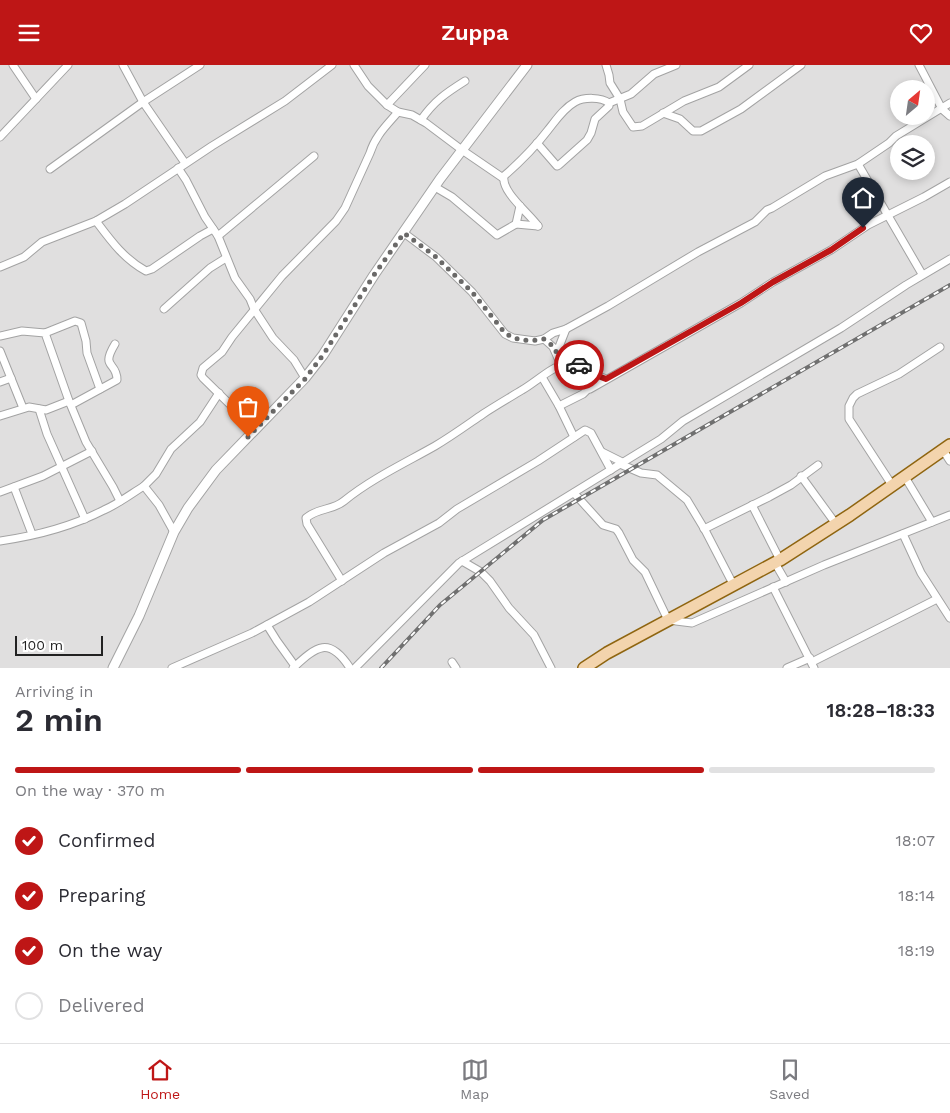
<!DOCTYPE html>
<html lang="en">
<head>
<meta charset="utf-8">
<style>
	body { margin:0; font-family:"Work Sans",sans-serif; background:#f2f2f3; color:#2b2b33; height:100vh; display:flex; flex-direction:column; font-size:19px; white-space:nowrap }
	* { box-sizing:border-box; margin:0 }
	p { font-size:16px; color:#7c7c81 }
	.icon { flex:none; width:28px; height:28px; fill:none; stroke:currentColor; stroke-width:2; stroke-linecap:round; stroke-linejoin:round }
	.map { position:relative; height:603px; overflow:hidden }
	.sheet { display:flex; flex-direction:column; background:#fff; flex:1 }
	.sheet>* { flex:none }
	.needle { width:32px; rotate:29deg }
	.controls { position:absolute; left:890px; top:15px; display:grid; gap:10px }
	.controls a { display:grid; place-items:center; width:45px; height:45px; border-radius:50%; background:#fff; box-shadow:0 2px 8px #0003; font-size:25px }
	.scale { position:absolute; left:15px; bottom:12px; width:88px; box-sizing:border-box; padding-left:5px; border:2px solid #222; border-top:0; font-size:14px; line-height:18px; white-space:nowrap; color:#222; -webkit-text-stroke:4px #fff; paint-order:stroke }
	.pin { position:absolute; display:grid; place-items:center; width:42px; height:42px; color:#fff; margin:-51px -21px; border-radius:50% 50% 50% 0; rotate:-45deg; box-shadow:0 0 5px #0007 }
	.pin .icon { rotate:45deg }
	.courier { position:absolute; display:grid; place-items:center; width:50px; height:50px; margin:-25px; border:4px solid #be1616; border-radius:50%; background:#fff; color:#222; box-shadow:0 1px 6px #0007 }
	.head em { font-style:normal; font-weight:600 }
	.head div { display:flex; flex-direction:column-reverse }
	.head { display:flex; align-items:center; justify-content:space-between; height:85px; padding:0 15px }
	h1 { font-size:32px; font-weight:600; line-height:38px }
	.bar { display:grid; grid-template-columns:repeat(4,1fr); gap:8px 5px; align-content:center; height:60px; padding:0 15px }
	.bar i { height:6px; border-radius:4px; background:#e1e1e2 }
	.bar .active { background:#be1616 }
	.bar p { grid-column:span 4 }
	ol { padding:0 15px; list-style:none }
	li { display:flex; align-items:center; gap:15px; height:55px }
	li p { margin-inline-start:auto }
	li .icon { padding:5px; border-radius:50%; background:#be1616; color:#fff; stroke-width:4 }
	li:last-child { color:#7c7c81 }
	li i { width:28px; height:28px; border:2px solid #e1e1e2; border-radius:50% }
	header { display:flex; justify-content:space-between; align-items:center; height:65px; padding:0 15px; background:#be1616; color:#fff; font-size:22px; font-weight:600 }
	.tab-bar { display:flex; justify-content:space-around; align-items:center; height:70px; border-top:1px solid #e1e1e2; background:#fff; font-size:14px; color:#7c7c81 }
	.tab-bar a { display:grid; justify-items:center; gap:2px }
	.tab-bar .active { color:#be1616 }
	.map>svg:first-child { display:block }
	.residential { fill:#e0dfdf; fill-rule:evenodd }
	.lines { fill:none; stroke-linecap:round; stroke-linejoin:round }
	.minor-casing { stroke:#a3a3a3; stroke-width:9 }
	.tertiary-casing { stroke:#a3a3a3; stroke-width:11 }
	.primary-casing { stroke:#8f6510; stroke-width:14 }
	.minor { stroke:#fff; stroke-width:7 }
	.tertiary { stroke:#fff; stroke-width:9 }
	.primary { stroke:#f3d4ad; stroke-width:11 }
	.rail-casing { stroke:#707070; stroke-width:4 }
	.rail { stroke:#fff; stroke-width:2; stroke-dasharray:5.5; stroke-linecap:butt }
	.done { stroke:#6a6968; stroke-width:5; stroke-dasharray:0 9 }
	.route { stroke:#be1616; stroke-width:6 }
</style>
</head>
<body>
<header><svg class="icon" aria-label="menu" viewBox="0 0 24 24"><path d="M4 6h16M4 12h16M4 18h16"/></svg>Zuppa<svg class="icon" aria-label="heart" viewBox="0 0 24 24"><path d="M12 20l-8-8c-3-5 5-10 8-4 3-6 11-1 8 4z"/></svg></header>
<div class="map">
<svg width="950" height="603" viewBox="0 0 950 603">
	<rect width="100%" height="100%" fill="#f1eeea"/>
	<path class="residential" d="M0 0H950V603H0ZM899 24H926V51H899ZM899 79H926V106H899Z"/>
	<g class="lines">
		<defs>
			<g id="minor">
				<path d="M13 0 36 34"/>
				<path d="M123 0 143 37 185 98"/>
				<path d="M354 0 368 21 387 40 398 47 412 50 426 58 462 85 503 113"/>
				<path d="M606 0 609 10 610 18 620 34 623 47 633 62 642 61 684 36 719 22 749 0"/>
				<path d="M919 0 942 44 950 51"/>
				<path d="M387 40 425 0"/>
				<path d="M663 48 680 54 693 66H701L741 44 801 0"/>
				<path d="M421 55C434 36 446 28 465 16"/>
				<path d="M0 72 68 0"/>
				<path d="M537 78 557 101 559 100 587 75 591 68 595 54 609 41V38"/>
				<path d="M858 99 922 209"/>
				<path d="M178 103 186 115 205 152 218 171 235 213 250 234 254 244 273 273 294 295 305 313"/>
				<path d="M50 104 143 37 200 0"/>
				<path d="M435 122 452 132 497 170 516 159 520 141"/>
				<path d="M96 156C111 176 124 194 146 206L152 204 200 171 213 164"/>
				<path d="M516 159 538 161"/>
				<path d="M538 161C529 148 501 127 504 111 520 97 535 82 548 65 556 55 564 43 575 37 584 32 601 32 609 38L631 29 654 9 676 0"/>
				<path d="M404 168 436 192 472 227 505 269 513 273 535 276 544 274 553 268 566 264 608 241 698 187 755 157 767 145 772 143 825 111 858 99 889 78 896 71 950 38"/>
				<path d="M218 171 314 91"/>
				<path d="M0 202 24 192 42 177 96 156 125 139 212 81 285 36 332 0"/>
				<path d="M164 244 210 203 226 193"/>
				<path d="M45 268 75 256 81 258 86 276 87 288 100 324"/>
				<path d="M0 271 22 266 45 268 69 336 86 377 113 422 120 436"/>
				<path d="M544 274 553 282 561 300"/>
				<path d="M0 286 23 343"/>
				<path d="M557 287 566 264"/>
				<path d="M588 307 606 314"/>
				<path d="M542 312 559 341 574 372"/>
				<path d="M0 317 11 313"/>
				<path d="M590 324 741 238 773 217 831 185 868 160 924 132 950 117"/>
				<path d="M71 340 117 315C117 296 100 304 115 279"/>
				<path d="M39 344 47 369 85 454"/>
				<path d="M0 351 29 342 46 345 69 336"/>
				<path d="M255 364 203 313 201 310 203 303 222 287 232 272 282 211 336 156 345 143 370 88C375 71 387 60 398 47"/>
				<path d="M943 385 950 396"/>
				<path d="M602 387 622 397"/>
				<path d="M620 399 641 408 657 410 687 435 705 465 734 521"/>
				<path d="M801 411 836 459"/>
				<path d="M905 412 932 457"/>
				<path d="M892 420 849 354V341L853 333 857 329 899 309 940 282"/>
				<path d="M144 421 156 409 171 384 200 357 219 328"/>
				<path d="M14 422 32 469"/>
				<path d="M0 427 43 411 92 386"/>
				<path d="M574 428 603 460 616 464 619 468 633 495 645 507 668 555 692 558 824 500 950 450"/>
				<path d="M752 440 780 495"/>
				<path d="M704 464 769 432 791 420 818 400"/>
				<path d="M903 469 921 508 950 553"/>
				<path d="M0 476C35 471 73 461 104 445 118 439 131 429 144 421L159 440 174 467"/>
				<path d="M462 496 481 507 490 516 509 543 534 570 551 603"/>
				<path d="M775 498 786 517"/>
				<path d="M342 516 307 459 306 453C319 442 332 446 344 436 371 414 405 398 435 381 452 371 467 360 483 349 495 341 509 333 522 325 536 317 551 302 567 298 581 295 592 309 591 321L583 329 559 341"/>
				<path d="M773 522 814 603"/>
				<path d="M267 560 277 576 295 601"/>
				<path d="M452 597 456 603"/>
				<path d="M812 597 937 534"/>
				<path d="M172 603 252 568 309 537 384 488 439 458 457 444 538 396 585 365 591 368 611 405"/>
				<path d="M293 603C317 581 329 571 350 603"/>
				<path d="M355 603 459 498 661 374 683 356 841 263 906 220 950 194"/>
				<path d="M787 603 810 593"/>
			</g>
			<path id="tertiary" d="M113 603 139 551 174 467 188 443 216 405 305 313 323 290 374 210 440 114 527 0"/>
			<path id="primary" d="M584 603 607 588 780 495 850 450 950 380"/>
		</defs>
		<use href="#minor" class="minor-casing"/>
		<use href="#tertiary" class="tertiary-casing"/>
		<use href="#primary" class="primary-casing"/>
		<use href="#minor" class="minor"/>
		<use href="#tertiary" class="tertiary"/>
		<use href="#primary" class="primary"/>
		<defs>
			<path id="rail" d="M381 603 440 540 543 455 950 220"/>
		</defs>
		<use href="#rail" class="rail-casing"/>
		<use href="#rail" class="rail"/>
	</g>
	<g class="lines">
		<path class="done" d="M248 372 305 314 323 290 374 210 404 168 436 192 472 227 505 268C517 276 530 277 544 274L554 282 562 300 572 297 579 300"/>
		<path class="route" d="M579 300 588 307 606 314 741 238 773 217 831 185 863 163"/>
	</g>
</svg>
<div class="controls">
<a><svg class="needle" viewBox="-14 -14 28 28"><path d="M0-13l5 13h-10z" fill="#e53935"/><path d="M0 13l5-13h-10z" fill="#7c7c81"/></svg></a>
<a><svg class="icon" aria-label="layers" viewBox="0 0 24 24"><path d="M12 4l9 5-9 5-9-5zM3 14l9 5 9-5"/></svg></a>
</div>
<div class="scale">100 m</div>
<div class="pin" style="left:248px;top:372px;background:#ea580c"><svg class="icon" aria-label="bag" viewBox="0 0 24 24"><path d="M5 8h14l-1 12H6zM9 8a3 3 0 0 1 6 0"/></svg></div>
<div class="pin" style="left:863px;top:163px;background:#1f2937"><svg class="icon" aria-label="home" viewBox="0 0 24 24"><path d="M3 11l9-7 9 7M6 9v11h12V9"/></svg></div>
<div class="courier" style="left:579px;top:300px"><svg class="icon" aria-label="car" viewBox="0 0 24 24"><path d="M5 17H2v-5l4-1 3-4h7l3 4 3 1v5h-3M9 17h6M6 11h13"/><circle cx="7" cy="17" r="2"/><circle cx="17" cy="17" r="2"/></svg></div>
</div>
<section class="sheet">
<div class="head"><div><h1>2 min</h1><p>Arriving in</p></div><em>18:28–18:33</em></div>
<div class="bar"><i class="active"></i><i class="active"></i><i class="active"></i><i></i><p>On the way · 370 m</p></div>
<ol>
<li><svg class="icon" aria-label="check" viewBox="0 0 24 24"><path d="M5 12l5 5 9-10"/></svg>Confirmed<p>18:07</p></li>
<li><svg class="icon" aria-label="check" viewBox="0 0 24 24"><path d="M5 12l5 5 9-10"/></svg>Preparing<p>18:14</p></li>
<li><svg class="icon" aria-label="check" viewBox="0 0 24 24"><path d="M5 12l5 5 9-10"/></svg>On the way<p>18:19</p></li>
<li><i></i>Delivered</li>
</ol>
</section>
<nav class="tab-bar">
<a class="active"><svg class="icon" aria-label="home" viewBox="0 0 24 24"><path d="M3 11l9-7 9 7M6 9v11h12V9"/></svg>Home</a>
<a><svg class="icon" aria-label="map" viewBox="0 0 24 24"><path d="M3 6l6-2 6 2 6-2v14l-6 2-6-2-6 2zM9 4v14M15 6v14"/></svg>Map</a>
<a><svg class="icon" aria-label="saved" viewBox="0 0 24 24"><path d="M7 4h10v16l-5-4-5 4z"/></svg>Saved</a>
</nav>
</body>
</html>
